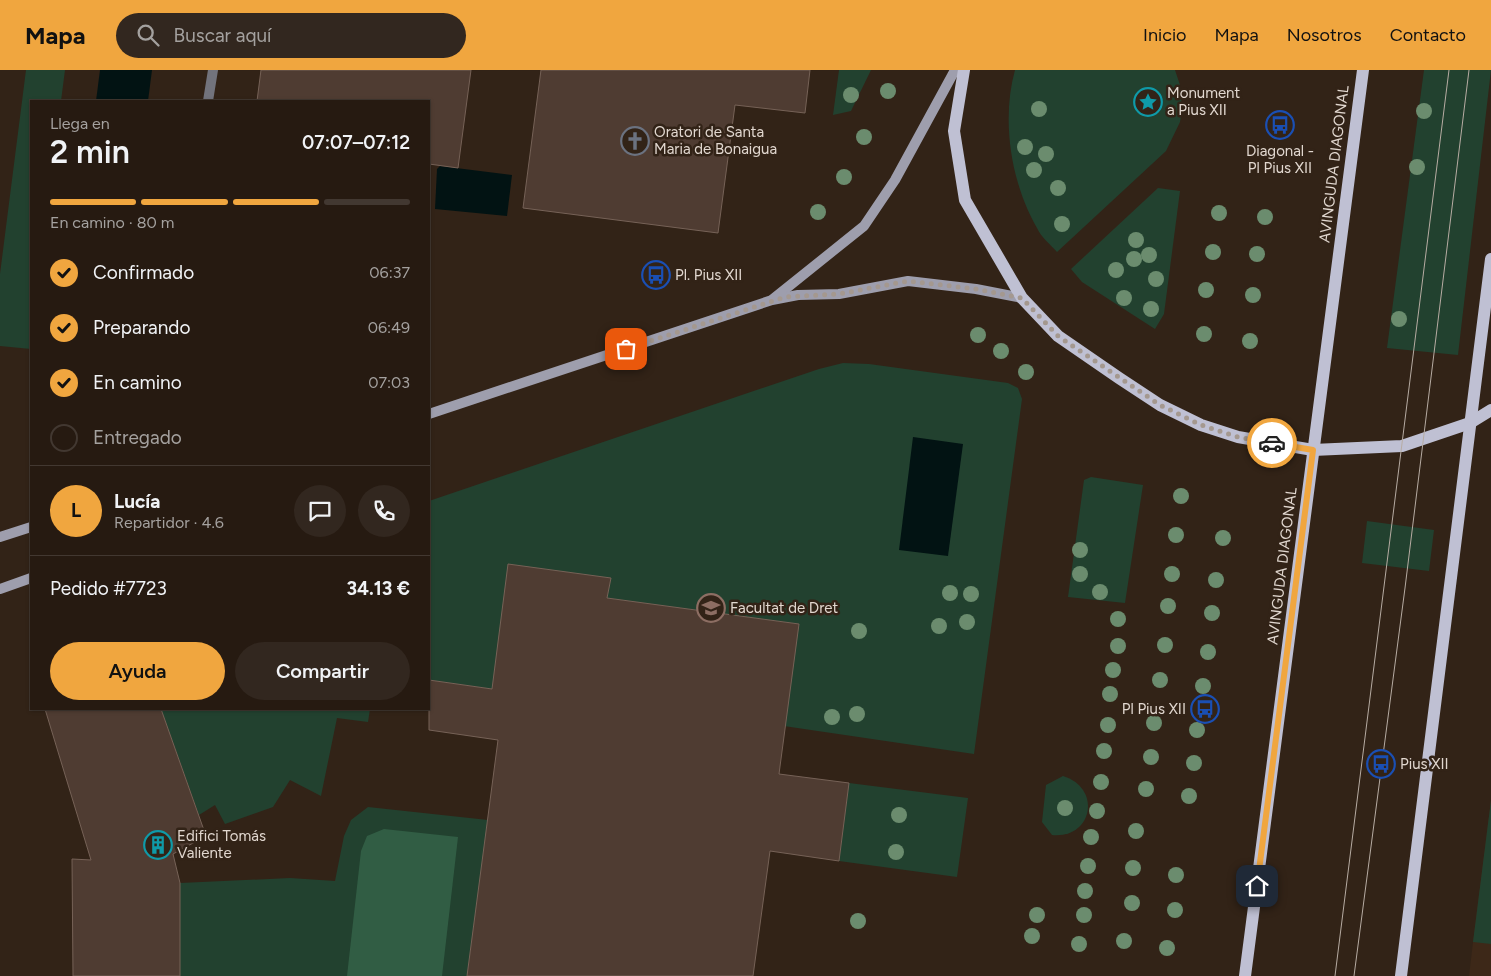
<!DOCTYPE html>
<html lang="es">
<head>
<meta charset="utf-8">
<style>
	body { margin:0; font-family:Figtree,sans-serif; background:#32271f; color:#f1f3f6; height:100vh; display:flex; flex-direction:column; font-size:19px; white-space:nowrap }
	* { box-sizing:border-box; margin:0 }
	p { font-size:16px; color:#a4a19f }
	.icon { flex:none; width:28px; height:28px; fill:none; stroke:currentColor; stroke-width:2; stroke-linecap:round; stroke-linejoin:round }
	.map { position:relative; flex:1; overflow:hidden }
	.details { position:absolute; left:30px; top:30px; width:400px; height:610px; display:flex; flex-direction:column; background:#261a11; border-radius:0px; box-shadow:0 1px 4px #0004,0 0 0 1px #423831 }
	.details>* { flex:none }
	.pin { position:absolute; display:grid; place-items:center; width:42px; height:42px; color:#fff; margin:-21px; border-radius:10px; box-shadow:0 2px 8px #0006 }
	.courier { position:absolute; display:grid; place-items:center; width:50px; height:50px; margin:-25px; border:4px solid #f0a63f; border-radius:50%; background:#fff; color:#222; box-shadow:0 1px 6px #0007 }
	.summary em { font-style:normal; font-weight:600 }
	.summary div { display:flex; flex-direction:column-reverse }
	.summary { display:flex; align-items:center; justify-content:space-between; height:85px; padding:0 20px }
	h1 { font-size:32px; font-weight:600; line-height:38px }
	.bar { display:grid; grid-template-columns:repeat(4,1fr); gap:8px 5px; align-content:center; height:60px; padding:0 20px }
	.bar i { height:6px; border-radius:4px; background:#423831 }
	.bar .selected { background:#f0a63f }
	.bar p { grid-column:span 4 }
	.line { display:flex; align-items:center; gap:12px; padding:0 20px; border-top:1px solid #423831 }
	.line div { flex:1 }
	.round { display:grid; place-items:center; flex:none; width:52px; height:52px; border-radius:26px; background:#32271f }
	ol { padding:0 20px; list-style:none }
	li { display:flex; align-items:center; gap:15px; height:55px }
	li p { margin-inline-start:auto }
	li .icon { padding:5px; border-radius:50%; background:#f0a63f; color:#111; stroke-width:4 }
	li:last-child { color:#a4a19f }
	li i { width:28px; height:28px; border:2px solid #423831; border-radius:50% }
	.button { display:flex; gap:10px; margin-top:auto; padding:10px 20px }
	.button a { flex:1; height:58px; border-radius:30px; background:#f0a63f; color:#111; font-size:20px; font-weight:600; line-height:58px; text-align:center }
	.button a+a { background:#32271f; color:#f1f3f6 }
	header { display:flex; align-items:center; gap:30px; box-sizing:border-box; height:70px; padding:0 25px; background:#f0a63f; color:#111 }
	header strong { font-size:24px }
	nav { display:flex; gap:28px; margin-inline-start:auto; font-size:18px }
	.search { width:350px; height:45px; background:#32271f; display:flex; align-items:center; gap:12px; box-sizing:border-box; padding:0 18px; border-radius:28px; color:#a4a19f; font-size:19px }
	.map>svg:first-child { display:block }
	.built { fill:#3d2818 }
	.green { fill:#22412f }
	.forest { fill:#315d44 }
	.water { fill:#021313 }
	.building { fill:#4f3c32; stroke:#766257 }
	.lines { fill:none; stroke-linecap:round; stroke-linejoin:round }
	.street { stroke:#72737c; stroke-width:10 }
	.secondary { stroke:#9e9ead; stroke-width:10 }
	.primary { stroke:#bfc0d3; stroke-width:12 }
	.tram { stroke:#b7aca3; stroke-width:1 }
	.tree { fill:#6b8c6e }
	.done { stroke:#a4988f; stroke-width:5; stroke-dasharray:0 9 }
	.route { stroke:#f0a63f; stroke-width:6 }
	.labels { text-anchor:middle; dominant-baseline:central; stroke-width:5; stroke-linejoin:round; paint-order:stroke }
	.poi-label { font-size:15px; fill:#e1d7cf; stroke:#322317; text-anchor:start }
	.street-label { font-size:15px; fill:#e1d7cf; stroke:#322317 }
</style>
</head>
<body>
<header>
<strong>Mapa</strong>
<div class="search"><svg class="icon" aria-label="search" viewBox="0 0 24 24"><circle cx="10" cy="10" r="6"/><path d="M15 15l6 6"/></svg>Buscar aquí</div>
<nav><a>Inicio</a><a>Mapa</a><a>Nosotros</a><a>Contacto</a></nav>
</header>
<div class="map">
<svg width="1491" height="906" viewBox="0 0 1491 906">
	<rect width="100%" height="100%" fill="#322317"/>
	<path class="built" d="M1491 730V906H1469L1473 872Z"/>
	<g class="green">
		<path d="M26 0H65L61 31H31V279L0 276V204Z"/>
		<path d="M839 0H871L851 41 833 45Z"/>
		<path d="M1015 0H1175L1180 15 1182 39 1180 52 1166 81 1057 182C1050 174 1041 167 1037 158 1011 113 1001 50 1015 0Z"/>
		<path d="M1424 0H1491L1458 285 1387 278Z"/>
		<path d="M1158 118 1180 121 1164 244 1155 259 1082 212 1071 199Z"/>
		<path d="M843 293 869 294 1008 313 1018 318 1022 329 974 684 777 655 799 554 607 528 610 508 509 495 492 619 429 610V431L819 299Z"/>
		<path d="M1091 407 1143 415 1125 533 1068 527 1084 410Z"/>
		<path d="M1367 451 1434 460 1429 501 1362 493Z"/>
		<path d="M161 639H370L368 652 337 648 321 726 290 710 273 737 225 754 215 735 199 745Z"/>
		<path d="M1063 706C1102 718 1093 769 1052 765L1042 752 1046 715Z"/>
		<path d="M849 713 968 728 957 807 839 791Z"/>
		<path d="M1491 730V874L1473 872Z"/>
		<path d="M368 737 488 750 467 906H180V813L290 808 335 811 344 766 351 750Z"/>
	</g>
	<path class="forest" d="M384 759 458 767 442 906H347L361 781 367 766Z"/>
	<g class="water">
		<path d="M100 0H152L148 31H96Z"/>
		<path d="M440 96 512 105 507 146 435 139 437 99Z"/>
		<path d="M913 367 963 374 948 486 899 480Z"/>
	</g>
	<g class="building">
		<path d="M261 0H471L458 98 429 94V31H257Z"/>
		<path d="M541 0H810L805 43 735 35 718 163 523 138Z"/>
		<path d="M508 494 611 508 607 528 799 554 779 704 849 713 839 791 770 781 753 906H467L498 670 429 660V610L492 619Z"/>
		<path d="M45 639H161L206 766 173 784 180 813V906H73L72 789 91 790Z"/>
	</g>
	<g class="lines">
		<path class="street" d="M208 31 213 0"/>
		<g class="secondary">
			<path d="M773 229 864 156 895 110 955 0"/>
			<path d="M429 344 772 230 798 225 839 224 908 211 976 219 1022 228"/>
			<path d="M0 467 31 457"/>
			<path d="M0 519 31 508"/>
		</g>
		<g class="primary">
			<path d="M964 0 954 61 965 130 1022 228 1058 266 1119 308 1160 335 1201 355 1238 367 1313 380 1402 376 1470 353 1491 340"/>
			<path d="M1245 906 1363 0"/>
			<path d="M1401 906 1491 189"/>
		</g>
		<g class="tram">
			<path d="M1335 906 1449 0"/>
			<path d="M1354 906 1405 518 1469 0"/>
		</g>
	</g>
	<g class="tree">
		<circle cx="888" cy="21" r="8"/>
		<circle cx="851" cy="25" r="8"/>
		<circle cx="1039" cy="39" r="8"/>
		<circle cx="1424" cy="41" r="8"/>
		<circle cx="864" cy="67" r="8"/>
		<circle cx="1025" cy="77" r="8"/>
		<circle cx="1046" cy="84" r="8"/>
		<circle cx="1417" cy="97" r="8"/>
		<circle cx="1034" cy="100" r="8"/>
		<circle cx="844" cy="107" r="8"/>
		<circle cx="1058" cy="118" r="8"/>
		<circle cx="818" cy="142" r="8"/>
		<circle cx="1219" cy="143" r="8"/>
		<circle cx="1265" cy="147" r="8"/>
		<circle cx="1062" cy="154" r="8"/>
		<circle cx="1136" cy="170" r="8"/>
		<circle cx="1213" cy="182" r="8"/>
		<circle cx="1257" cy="184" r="8"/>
		<circle cx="1149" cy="185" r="8"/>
		<circle cx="1134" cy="189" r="8"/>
		<circle cx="1116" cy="200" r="8"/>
		<circle cx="1156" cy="209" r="8"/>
		<circle cx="1206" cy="220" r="8"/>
		<circle cx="1253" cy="225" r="8"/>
		<circle cx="1124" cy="228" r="8"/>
		<circle cx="1151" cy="239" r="8"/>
		<circle cx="1399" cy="249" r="8"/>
		<circle cx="1204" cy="264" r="8"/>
		<circle cx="978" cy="265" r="8"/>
		<circle cx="1250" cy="271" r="8"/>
		<circle cx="1001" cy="281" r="8"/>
		<circle cx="1026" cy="302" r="8"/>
		<circle cx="1181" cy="426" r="8"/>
		<circle cx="1176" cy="465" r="8"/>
		<circle cx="1223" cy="468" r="8"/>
		<circle cx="1080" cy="480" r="8"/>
		<circle cx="1080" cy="504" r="8"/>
		<circle cx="1172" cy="504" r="8"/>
		<circle cx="1216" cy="510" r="8"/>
		<circle cx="1100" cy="522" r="8"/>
		<circle cx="950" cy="523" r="8"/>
		<circle cx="971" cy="524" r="8"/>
		<circle cx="1168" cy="536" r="8"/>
		<circle cx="1212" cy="543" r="8"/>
		<circle cx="1118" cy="549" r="8"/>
		<circle cx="967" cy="552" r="8"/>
		<circle cx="939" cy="556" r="8"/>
		<circle cx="859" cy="561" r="8"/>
		<circle cx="1165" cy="575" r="8"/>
		<circle cx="1118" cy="576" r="8"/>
		<circle cx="1208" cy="582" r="8"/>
		<circle cx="1113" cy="600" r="8"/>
		<circle cx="1160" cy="610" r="8"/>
		<circle cx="1203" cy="616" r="8"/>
		<circle cx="1110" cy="624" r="8"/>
		<circle cx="857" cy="644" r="8"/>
		<circle cx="832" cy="647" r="8"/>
		<circle cx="1154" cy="653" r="8"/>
		<circle cx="1108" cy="655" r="8"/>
		<circle cx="1197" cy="660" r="8"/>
		<circle cx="1104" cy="681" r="8"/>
		<circle cx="1151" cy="687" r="8"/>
		<circle cx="1194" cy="693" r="8"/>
		<circle cx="1101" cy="712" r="8"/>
		<circle cx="1146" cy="719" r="8"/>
		<circle cx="1189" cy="726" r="8"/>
		<circle cx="1065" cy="738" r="8"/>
		<circle cx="1097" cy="741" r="8"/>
		<circle cx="899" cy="745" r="8"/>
		<circle cx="1136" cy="761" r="8"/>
		<circle cx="1091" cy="767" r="8"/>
		<circle cx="896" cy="782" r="8"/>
		<circle cx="1088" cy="796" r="8"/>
		<circle cx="1133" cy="798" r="8"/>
		<circle cx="1176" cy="805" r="8"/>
		<circle cx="1085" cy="821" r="8"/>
		<circle cx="1132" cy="833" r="8"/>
		<circle cx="1175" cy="840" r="8"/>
		<circle cx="1037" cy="845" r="8"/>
		<circle cx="1084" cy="845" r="8"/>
		<circle cx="858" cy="851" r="8"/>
		<circle cx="1032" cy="866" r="8"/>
		<circle cx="1124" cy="871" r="8"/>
		<circle cx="1079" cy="874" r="8"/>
		<circle cx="1167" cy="878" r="8"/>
	</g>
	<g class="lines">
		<path class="done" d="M626 279 785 227 839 224 908 211 976 219 1022 228 1058 266 1160 335 1201 355 1238 367 1272 373"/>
		<path class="route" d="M1257 816 1313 380 1272 373"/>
	</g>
	<defs>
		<symbol id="sight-ring" viewBox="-11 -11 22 22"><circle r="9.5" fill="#322317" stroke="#0f9aa8" stroke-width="1.5"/><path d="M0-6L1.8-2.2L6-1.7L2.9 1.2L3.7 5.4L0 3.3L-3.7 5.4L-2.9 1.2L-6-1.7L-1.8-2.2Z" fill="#0f9aa8"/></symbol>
		<symbol id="bus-ring" viewBox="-11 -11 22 22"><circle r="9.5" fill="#322317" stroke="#1a4fb4" stroke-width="1.5"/><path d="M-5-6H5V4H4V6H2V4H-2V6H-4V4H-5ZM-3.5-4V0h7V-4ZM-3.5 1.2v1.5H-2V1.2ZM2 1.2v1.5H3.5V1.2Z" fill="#1a4fb4"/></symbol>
		<symbol id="church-ring" viewBox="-11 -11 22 22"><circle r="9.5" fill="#322317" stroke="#6b7280" stroke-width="1.5"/><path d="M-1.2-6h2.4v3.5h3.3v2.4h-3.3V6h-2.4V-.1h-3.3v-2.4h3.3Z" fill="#6b7280"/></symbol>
		<symbol id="university-ring" viewBox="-11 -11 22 22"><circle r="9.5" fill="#322317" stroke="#8d6e63" stroke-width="1.5"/><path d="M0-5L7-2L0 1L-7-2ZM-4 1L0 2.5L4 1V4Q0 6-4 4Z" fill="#8d6e63"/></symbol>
		<symbol id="building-ring" viewBox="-11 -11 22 22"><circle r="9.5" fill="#322317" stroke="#0f9aa8" stroke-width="1.5"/><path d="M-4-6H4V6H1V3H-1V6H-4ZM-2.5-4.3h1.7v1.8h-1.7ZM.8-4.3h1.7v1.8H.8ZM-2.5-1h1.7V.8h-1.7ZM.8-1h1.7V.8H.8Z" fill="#0f9aa8"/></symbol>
	</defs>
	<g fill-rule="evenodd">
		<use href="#sight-ring" x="1132" y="16" width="32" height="32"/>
		<use href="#bus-ring" x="1264" y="39" width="32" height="32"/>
		<use href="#church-ring" x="619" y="55" width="32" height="32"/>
		<use href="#bus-ring" x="640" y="189" width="32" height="32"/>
		<use href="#university-ring" x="695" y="522" width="32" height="32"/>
		<use href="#bus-ring" x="1189" y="623" width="32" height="32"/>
		<use href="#bus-ring" x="1365" y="678" width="32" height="32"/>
		<use href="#building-ring" x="142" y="759" width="32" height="32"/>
	</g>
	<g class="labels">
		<g class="poi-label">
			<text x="1167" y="23">Monument<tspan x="1167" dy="17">a Pius XII</tspan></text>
			<text x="654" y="62">Oratori de Santa<tspan x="654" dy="17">Maria de Bonaigua</tspan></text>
			<text x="1280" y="81" text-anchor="middle">Diagonal -<tspan x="1280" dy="17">Pl Pius XII</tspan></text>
			<text x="675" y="205">Pl. Pius XII</text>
			<text x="730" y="538">Facultat de Dret</text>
			<text x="1186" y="639" text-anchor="end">Pl Pius XII</text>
			<text x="1400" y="694">Pius XII</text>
			<text x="177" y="766">Edifici Tomás<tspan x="177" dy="17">Valiente</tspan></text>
		</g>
		<g class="street-label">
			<text transform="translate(1334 94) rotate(-83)">AVINGUDA DIAGONAL</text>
			<text transform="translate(1282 496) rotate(-83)">AVINGUDA DIAGONAL</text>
		</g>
	</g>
</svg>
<div class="pin" style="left:626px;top:279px;background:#ea580c"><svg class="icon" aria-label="bag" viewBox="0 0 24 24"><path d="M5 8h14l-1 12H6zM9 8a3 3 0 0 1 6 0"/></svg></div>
<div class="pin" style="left:1257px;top:816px;background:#1f2937"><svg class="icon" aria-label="home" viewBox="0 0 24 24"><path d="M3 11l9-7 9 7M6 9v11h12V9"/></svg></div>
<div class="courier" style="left:1272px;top:373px"><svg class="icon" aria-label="car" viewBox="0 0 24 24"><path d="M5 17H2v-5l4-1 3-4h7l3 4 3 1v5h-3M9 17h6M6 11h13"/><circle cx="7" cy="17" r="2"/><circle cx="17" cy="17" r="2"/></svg></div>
<section class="details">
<div class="summary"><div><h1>2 min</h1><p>Llega en</p></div><em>07:07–07:12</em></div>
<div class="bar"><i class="selected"></i><i class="selected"></i><i class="selected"></i><i></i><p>En camino · 80 m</p></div>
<ol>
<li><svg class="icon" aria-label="check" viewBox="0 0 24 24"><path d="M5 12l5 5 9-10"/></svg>Confirmado<p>06:37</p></li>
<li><svg class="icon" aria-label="check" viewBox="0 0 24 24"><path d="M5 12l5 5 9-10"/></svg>Preparando<p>06:49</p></li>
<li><svg class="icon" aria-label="check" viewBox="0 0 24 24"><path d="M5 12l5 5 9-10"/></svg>En camino<p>07:03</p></li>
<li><i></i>Entregado</li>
</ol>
<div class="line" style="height:90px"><b class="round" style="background:#f0a63f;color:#111">L</b><div><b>Lucía</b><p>Repartidor · 4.6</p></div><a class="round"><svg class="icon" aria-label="chat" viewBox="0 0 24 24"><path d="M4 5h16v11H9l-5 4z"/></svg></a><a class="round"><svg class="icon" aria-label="phone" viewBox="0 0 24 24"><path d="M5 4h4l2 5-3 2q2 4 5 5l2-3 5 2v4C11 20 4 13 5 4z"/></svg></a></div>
<div class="line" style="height:65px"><div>Pedido #7723</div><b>34.13 €</b></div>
<div class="button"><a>Ayuda</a><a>Compartir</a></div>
</section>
</div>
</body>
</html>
